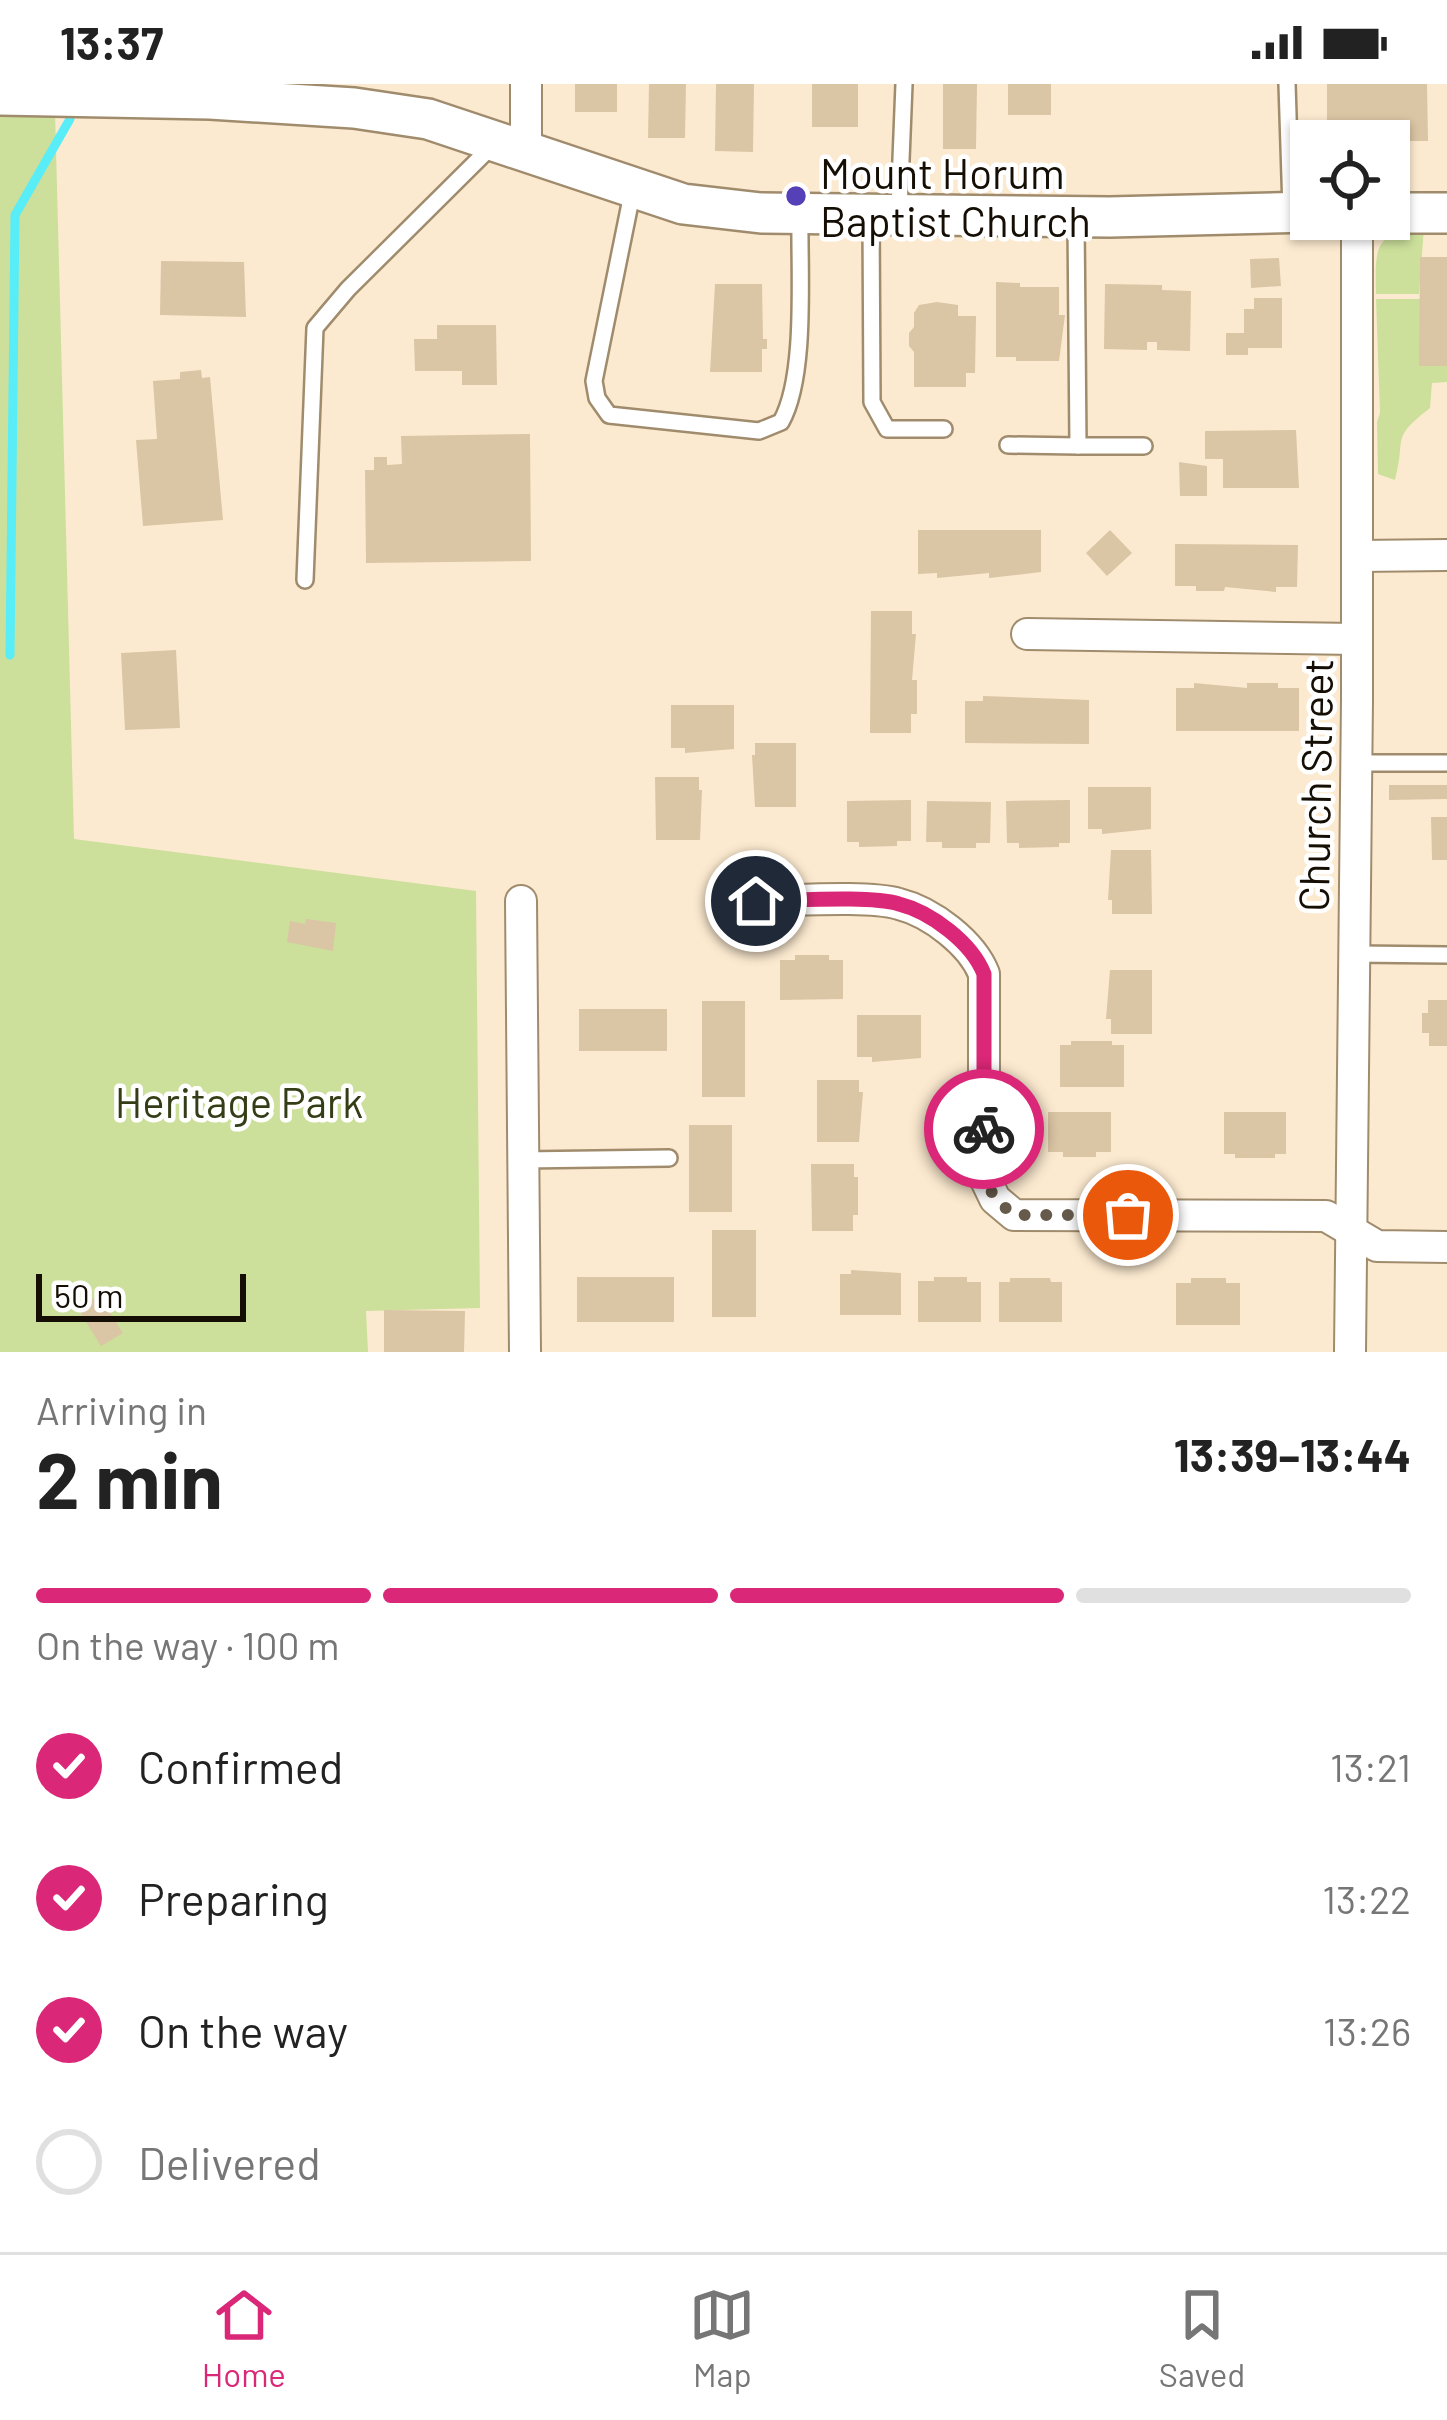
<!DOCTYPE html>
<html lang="en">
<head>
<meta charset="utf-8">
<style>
	body { margin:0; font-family:Barlow,sans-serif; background:#f6f6f6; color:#222; height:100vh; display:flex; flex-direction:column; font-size:45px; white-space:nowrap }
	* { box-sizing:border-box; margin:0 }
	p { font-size:39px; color:#767676 }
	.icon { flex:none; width:66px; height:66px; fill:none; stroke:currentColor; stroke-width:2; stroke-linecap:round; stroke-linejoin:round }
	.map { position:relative; height:1268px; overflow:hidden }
	.details { display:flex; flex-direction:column; background:#fff; flex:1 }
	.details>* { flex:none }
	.buttons { position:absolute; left:1290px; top:36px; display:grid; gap:24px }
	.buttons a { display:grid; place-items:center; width:120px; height:120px; border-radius:0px; background:#fff; box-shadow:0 3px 9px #0004; font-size:60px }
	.scale { position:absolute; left:36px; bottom:30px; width:210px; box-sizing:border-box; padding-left:12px; border:6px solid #150e04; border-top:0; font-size:33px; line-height:42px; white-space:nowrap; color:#150e04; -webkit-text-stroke:9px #fff; paint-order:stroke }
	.pin { position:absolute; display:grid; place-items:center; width:102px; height:102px; color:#fff; margin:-51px; border:6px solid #fff; border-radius:50%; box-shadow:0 3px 12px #0007 }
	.courier { position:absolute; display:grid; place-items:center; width:120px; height:120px; margin:-60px; border:9px solid #db2777; border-radius:50%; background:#fff; color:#222; box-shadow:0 3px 15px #0007 }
	.overview em { font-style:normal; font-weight:700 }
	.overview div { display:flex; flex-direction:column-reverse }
	.overview { display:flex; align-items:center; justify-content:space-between; height:204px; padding:0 36px }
	h1 { font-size:78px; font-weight:700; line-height:90px }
	.bar { display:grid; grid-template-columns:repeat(4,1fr); gap:18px 12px; align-content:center; height:144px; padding:0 36px }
	.bar i { height:15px; border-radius:9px; background:#e0e0e0 }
	.bar .active { background:#db2777 }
	.bar p { grid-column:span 4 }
	ol { padding:0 36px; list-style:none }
	li { display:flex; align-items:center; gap:36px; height:132px }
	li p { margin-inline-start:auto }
	li .icon { padding:12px; border-radius:50%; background:#db2777; color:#fff; stroke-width:4 }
	li:last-child { color:#767676 }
	li i { width:66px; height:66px; border:6px solid #e0e0e0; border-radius:50% }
	.status { display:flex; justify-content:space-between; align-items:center; height:84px; padding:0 60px; background:#fff; direction:ltr }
	.status svg { height:33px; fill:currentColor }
	.tabs { display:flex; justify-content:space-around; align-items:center; height:168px; border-top:3px solid #e0e0e0; background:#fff; font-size:33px; color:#767676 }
	.tabs a { display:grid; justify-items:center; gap:6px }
	.tabs .active { color:#db2777 }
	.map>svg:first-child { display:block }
	.green { fill:#cce09b }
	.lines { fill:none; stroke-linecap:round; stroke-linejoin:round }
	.stream { stroke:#59edf7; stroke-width:9 }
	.building { fill:#dac5a4 }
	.service-casing { stroke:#a08c6d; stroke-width:20 }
	.minor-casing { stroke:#a08c6d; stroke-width:34 }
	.tertiary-casing { stroke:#a08c6d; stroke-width:44 }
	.service { stroke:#fff; stroke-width:15 }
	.minor { stroke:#fff; stroke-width:30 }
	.tertiary { stroke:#fff; stroke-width:39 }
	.done { stroke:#665b4b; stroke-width:12; stroke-dasharray:0 21.6 }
	.route { stroke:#db2777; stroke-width:15 }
	.poi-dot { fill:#5640b8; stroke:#fff; stroke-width:4.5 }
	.labels { text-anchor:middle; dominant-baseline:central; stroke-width:9; stroke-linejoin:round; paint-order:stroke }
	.poi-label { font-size:42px; fill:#150e04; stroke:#fff; text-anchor:start }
	.street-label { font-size:42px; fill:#150e04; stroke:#fff }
	.park-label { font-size:42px; fill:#343e16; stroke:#fff }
</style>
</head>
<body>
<div class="status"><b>13:37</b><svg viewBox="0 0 49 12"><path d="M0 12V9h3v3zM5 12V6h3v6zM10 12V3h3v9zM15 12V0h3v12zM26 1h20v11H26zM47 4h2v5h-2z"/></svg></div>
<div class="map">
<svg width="1447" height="1268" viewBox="0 0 1447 1268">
	<rect width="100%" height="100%" fill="#fcead0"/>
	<g class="green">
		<path d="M55 26 74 755 476 807 480 1224 366 1227 368 1268H0V27Z"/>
		<path d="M1424 143 1419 210H1376C1375 165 1373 148 1424 143Z"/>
		<path d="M1376 215H1420L1447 282V298L1432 299 1430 324C1389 356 1407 352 1395 396L1378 390 1377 338 1380 329Z"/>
	</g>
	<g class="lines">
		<path class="stream" d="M10 571 15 131 70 35"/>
	</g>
	<g class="building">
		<rect x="575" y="0" width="42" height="28"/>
		<path d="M649 0H686L685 54H648Z"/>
		<path d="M716 0H754L753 68 715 67Z"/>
		<rect x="812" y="0" width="46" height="43"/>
		<path d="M943 0H977L976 65H943Z"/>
		<rect x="1008" y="0" width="43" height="31"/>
		<path d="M1327 0H1427L1428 57H1327Z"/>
		<path d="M1420 173H1447V282H1419Z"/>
		<path d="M1279 174 1281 202 1251 204 1250 175Z"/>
		<path d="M161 177 244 178 246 233 160 231Z"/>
		<path d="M996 198 1020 199V203H1059V231H1065L1059 277H1016V273H996Z"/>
		<path d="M715 200H762L763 255H767V265H762V288H710Z"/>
		<path d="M1105 200 1162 201V206L1191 207 1190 267 1157 266V258H1147V266L1104 265Z"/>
		<path d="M1254 214H1282V264H1248V271H1226V249H1244V225H1254Z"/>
		<path d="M937 218 958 221V232H976L975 289H966V303H914V268L909 262V249L914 243V229L919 221Z"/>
		<path d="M437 241H496L497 301H462V287H415L414 255H437Z"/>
		<path d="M201 286 202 294 210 293 223 436 143 442 136 356 157 355 153 297 180 295V288Z"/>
		<path d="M1296 346 1299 404H1223V375H1205V347Z"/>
		<path d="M530 350 531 477 366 479 365 386H374V373H387V381L402 380 401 352Z"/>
		<path d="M1179 378 1207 382V412H1180Z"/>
		<path d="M918 446H1041V488L989 494V489L937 494V489L918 490Z"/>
		<path d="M1110 446 1132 469 1107 492 1086 469Z"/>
		<path d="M1175 460 1298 461 1297 503H1276V508L1225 503 1224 507H1196V502H1175Z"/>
		<path d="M871 527H912V550H916L912 596H917V630H911V649H870Z"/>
		<path d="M176 566 180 644 125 646 121 569Z"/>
		<path d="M1194 599 1247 604V599H1278V604H1299V647H1176V604H1194Z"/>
		<path d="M983 612 1089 616V660L965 659V617H983Z"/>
		<path d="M671 621H734V665L685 669V664H671Z"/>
		<path d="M755 659H796V723H755L752 671H755Z"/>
		<path d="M655 693H699V706H702L700 756H656Z"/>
		<path d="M1389 701H1447V715L1389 716Z"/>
		<path d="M1088 703H1151V745L1102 750V745H1088Z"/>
		<path d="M911 716V757H897V762L859 763V758H847V717Z"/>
		<path d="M1070 716V759H1059V763L1019 764V759H1007L1006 717Z"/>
		<path d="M927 717 991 718 990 759H976V764H942V758H926Z"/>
		<path d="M1431 733H1447V776H1432Z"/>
		<path d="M1111 766H1151L1152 830H1112V816H1108Z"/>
		<path d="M306 835 336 839 333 867 287 858 290 837 305 840Z"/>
		<path d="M795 871H829V876H843V915L780 916V876H795Z"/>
		<path d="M1110 886H1152V950H1111V935H1106Z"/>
		<path d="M1428 916H1447V962H1429V949H1422V929H1428Z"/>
		<rect x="702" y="917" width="43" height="96"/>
		<rect x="579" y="925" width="88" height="42"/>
		<path d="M857 931H921V974L872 978V973H857Z"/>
		<path d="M1071 957H1112V961H1124V1003H1060V961H1071Z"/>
		<path d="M817 996H859V1008H863L859 1058H817Z"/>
		<path d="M1048 1028H1111V1068H1096V1073H1063V1068H1048Z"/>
		<path d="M1224 1028H1286V1070H1275V1074H1235V1070H1224Z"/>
		<rect x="689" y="1041" width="43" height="87"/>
		<path d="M811 1080H854V1093H858V1131H853V1147H812Z"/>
		<rect x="712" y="1146" width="44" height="87"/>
		<path d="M851 1186 901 1189V1231H840V1190H851Z"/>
		<rect x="577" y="1193" width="97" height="45"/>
		<path d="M934 1193H967V1198H981V1238H918V1197H934Z"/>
		<path d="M1010 1194H1050L1051 1198H1062V1238H999V1198H1010Z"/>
		<path d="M1191 1194H1226V1199H1240V1241H1176V1199H1191Z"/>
		<path d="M99 1211 123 1249 101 1262 78 1225Z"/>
		<path d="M384 1226 465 1227 464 1268H384Z"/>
	</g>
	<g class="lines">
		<defs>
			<g id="service">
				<path d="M1287 0 1291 125"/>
				<path d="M633 105 594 297 597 314 609 331 759 347 781 338C807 292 799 188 800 132"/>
				<path d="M899 126 904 0"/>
				<path d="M871 132 872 318 887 345H944"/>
				<path d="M1008 361 1078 362 1076 136"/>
				<path d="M1078 362H1144"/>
				<path d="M305 496 315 244 348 205 495 59"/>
				<path d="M1356 679H1447"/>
				<path d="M1354 870 1447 871"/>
				<path d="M522 1076 669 1074"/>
			</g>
			<g id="minor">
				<path d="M526 0V67"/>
				<path d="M1358 472 1447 471"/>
				<path d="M1027 550 1357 555"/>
				<path d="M521 817 525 1268"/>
				<path d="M756 817C792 817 867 811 899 820 931 828 972 859 984 890V1092L995 1115 1014 1131 1326 1132 1377 1162 1447 1163"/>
				<path d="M1350 1268 1357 616V135"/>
			</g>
			<g id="tertiary">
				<path d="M0 11 210 15 354 24 428 35 683 120 761 129 1110 133 1311 128"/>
				<path d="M1389 129H1447"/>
			</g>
		</defs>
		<use href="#service" class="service-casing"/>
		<use href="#minor" class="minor-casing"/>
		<use href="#tertiary" class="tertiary-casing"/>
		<use href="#service" class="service"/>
		<use href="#minor" class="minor"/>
		<use href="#tertiary" class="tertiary"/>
	</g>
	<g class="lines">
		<path class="done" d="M984 1045V1092L995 1115 1014 1131H1128"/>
		<path class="route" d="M756 817C792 817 868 811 899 820 931 828 972 859 984 890V1045"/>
	</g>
	<circle class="poi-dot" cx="796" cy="112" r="12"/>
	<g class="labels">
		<g class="poi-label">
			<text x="820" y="88">Mount Horum<tspan x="820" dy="48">Baptist Church</tspan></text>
		</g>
		<g class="street-label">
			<text transform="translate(1314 701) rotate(-89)">Church Street</text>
		</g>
		<g class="park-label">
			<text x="239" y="1017">Heritage Park</text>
		</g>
	</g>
</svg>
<div class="buttons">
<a><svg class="icon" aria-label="locate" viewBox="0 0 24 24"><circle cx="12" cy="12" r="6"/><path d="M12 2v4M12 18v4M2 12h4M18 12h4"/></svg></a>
</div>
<div class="scale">50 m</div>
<div class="pin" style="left:1128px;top:1131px;background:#ea580c"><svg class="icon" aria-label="bag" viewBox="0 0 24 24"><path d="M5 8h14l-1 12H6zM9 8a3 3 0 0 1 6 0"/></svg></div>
<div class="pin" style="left:756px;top:817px;background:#1f2937"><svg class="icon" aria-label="home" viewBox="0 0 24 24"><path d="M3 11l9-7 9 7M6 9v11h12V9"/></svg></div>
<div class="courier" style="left:984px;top:1045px"><svg class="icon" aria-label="bike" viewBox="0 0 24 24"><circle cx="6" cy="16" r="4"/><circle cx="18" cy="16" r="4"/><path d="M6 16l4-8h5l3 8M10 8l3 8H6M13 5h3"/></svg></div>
</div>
<section class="details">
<div class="overview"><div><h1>2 min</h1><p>Arriving in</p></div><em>13:39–13:44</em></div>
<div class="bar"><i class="active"></i><i class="active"></i><i class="active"></i><i></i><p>On the way · 100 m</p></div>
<ol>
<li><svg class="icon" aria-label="check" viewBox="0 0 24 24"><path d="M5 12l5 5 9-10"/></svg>Confirmed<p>13:21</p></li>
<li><svg class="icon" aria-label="check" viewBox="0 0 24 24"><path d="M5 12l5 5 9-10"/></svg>Preparing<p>13:22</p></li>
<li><svg class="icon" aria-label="check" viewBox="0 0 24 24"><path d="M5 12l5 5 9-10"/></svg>On the way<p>13:26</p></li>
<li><i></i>Delivered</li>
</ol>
</section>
<nav class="tabs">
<a class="active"><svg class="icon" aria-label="home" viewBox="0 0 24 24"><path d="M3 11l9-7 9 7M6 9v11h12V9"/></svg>Home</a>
<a><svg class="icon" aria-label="map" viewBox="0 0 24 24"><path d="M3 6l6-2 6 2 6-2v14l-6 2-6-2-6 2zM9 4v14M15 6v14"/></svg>Map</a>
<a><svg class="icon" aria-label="saved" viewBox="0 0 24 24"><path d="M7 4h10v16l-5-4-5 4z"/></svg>Saved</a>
</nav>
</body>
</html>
